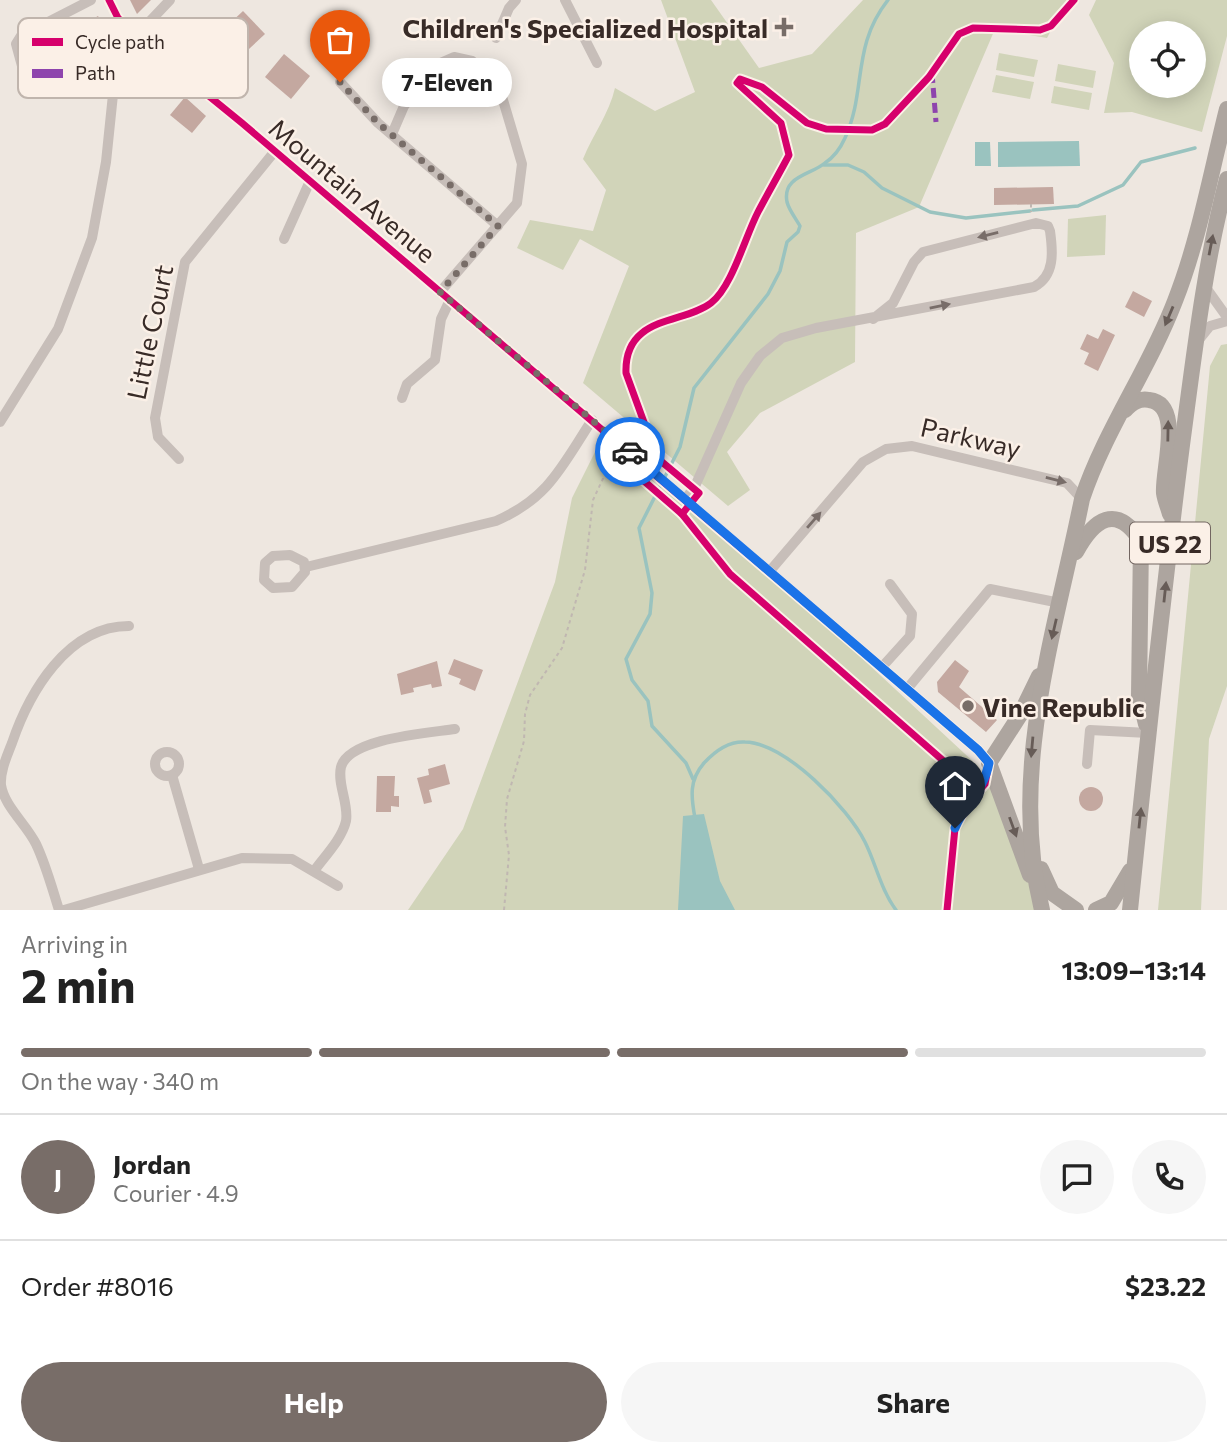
<!DOCTYPE html>
<html lang="en">
<head>
<meta charset="utf-8">
<style>
	body { margin:0; font-family:Commissioner,sans-serif; background:#f6f6f6; color:#222; height:100vh; display:flex; flex-direction:column; font-size:26px; white-space:nowrap }
	* { box-sizing:border-box; margin:0 }
	p { font-size:23px; color:#767676 }
	.icon { flex:none; width:38px; height:38px; fill:none; stroke:currentColor; stroke-width:2; stroke-linecap:round; stroke-linejoin:round }
	.map { position:relative; height:910px; overflow:hidden }
	.side { display:flex; flex-direction:column; background:#fff; flex:1 }
	.side>* { flex:none }
	.fabs { position:absolute; left:1129px; top:21px; display:grid; gap:14px }
	.fabs a { display:grid; place-items:center; width:77px; height:77px; border-radius:50%; background:#fff; box-shadow:0 4px 18px #0003; font-size:35px }
	.pin { position:absolute; display:grid; place-items:center; width:60px; height:60px; color:#fff; margin:-72px -30px; border-radius:50% 50% 50% 0; rotate:-45deg; box-shadow:0 0 7px #0007 }
	.pin .icon { rotate:45deg }
	.courier { position:absolute; display:grid; place-items:center; width:70px; height:70px; margin:-35px; border:5px solid #1a73e8; border-radius:50%; background:#fff; color:#222; box-shadow:0 2px 9px #0007 }
	.bubble { position:absolute; height:49px; border-radius:24px; background:#fff; box-shadow:0 4px 18px #0003; font-size:23px; font-weight:700; line-height:49px; text-align:center }
	.head em { font-style:normal; font-weight:700 }
	.head div { display:flex; flex-direction:column-reverse }
	.head { display:flex; align-items:center; justify-content:space-between; height:119px; padding:0 21px }
	h1 { font-size:46px; font-weight:700; line-height:52px }
	.bar { display:grid; grid-template-columns:repeat(4,1fr); gap:10px 7px; align-content:center; height:84px; padding:0 21px }
	.bar i { height:9px; border-radius:5px; background:#e0e0e0 }
	.bar .active { background:#786d68 }
	.bar p { grid-column:span 4 }
	.line { display:flex; align-items:center; gap:18px; padding:0 21px; border-top:2px solid #e0e0e0 }
	.line div { flex:1 }
	.round { display:grid; place-items:center; flex:none; width:74px; height:74px; border-radius:37px; background:#f6f6f6 }
	.action { display:flex; gap:14px; margin-top:auto; padding:14px 21px }
	.action a { flex:1; height:80px; border-radius:42px; background:#786d68; color:#fff; font-size:28px; font-weight:700; line-height:80px; text-align:center }
	.action a+a { background:#f6f6f6; color:#222 }
	.map>svg:first-child { display:block }
	.green { fill:#d1d4b9; fill-rule:evenodd }
	.water { fill:#9ac3bf }
	.lines { fill:none; stroke-linecap:round; stroke-linejoin:round }
	.stream { stroke:#9ac3bf; stroke-width:3.5 }
	.building { fill:#c4a8a0 }
	.path { stroke:#c0b7b1; stroke-width:2; stroke-dasharray:3.5 3.5; stroke-linecap:butt }
	.minor { stroke:#c7beb9; stroke-width:10 }
	.highway { stroke:#ada59f; stroke-width:16 }
	.quiet { stroke:#8e44ad; stroke-width:5; stroke-dasharray:10 5; stroke-linecap:butt }
	.cycleway-casing { stroke:#fbf0e7; stroke-width:11 }
	.cycleway { stroke:#d6006c; stroke-width:7 }
	.oneway { fill:#786d69 }
	.oneway2 { fill:#675c57 }
	.done { stroke:#786d68; stroke-width:7; stroke-dasharray:0 12.6 }
	.route { stroke:#1a73e8; stroke-width:9 }
	.poi-dot { fill:#786d68; stroke:#fbf0e7; stroke-width:2.5 }
	.labels { text-anchor:middle; dominant-baseline:central; stroke-width:5; stroke-linejoin:round; paint-order:stroke }
	.shield { fill:#fbf0e7; stroke:#726661; stroke-width:2 }
	.shield-label { font-size:24px; font-weight:bold; fill:#382b27 }
	.poi-label { font-size:26px; font-weight:bold; fill:#382b27; stroke:#fbf0e7; text-anchor:end }
	.street-label { font-size:26px; fill:#382b27; stroke:#fbf0e7 }
	.key { fill:#fbf0e7; stroke:#c0b5ad; stroke-width:2 }
	.key-label { font-size:19px; fill:#382b27 }
</style>
</head>
<body>
<div class="map">
<svg width="1227" height="910" viewBox="0 0 1227 910">
	<rect width="100%" height="100%" fill="#eee7e0"/>
	<g class="green">
		<path d="M661 0H711L759 68 812 54 863 0H1067L1047 38 995 29 919 207 856 233 855 362 760 413 727 452 750 490 728 506 583 383 629 266 580 239 563 270 517 248 530 220 593 231 606 190 583 159C593 134 609 114 615 88L655 111 695 92Z"/>
		<path d="M1096 0H1227V36L1202 132 1132 112 1104 113 1114 63 1089 15ZM1194 33V86H1141V33Z"/>
		<path d="M999 53 1038 60 1034 77 996 70Z"/>
		<path d="M1058 64 1096 71 1093 88 1055 81Z"/>
		<path d="M996 75 1034 82 1030 99 992 92Z"/>
		<path d="M1054 86 1092 93 1089 110 1051 103Z"/>
		<path d="M1106 215 1105 255 1067 257 1068 219Z"/>
		<path d="M1227 344V686L1209 739 1201 910H1158L1210 366 1221 345Z"/>
		<path d="M605 432 769 572 978 766 1009 816 1042 910H408L463 829 555 582 572 498Z"/>
	</g>
	<g class="water">
		<path d="M1079 141 1080 166 998 167V142Z"/>
		<path d="M975 142H990L991 166H975Z"/>
		<path d="M704 814 720 881 735 910H678L683 816Z"/>
	</g>
	<g class="lines">
		<g class="stream">
			<path d="M824 165H848L864 172 882 188 930 212 966 218 1030 211"/>
			<path d="M1033 210 1078 206 1123 185 1141 162 1195 148"/>
			<path d="M693 779 686 763 652 726 648 701 632 680 626 659 650 614 652 593 639 528 680 447 694 388 768 294 780 271 787 242 798 232 800 226C796 219 789 210 787 202 782 176 811 175 825 163 834 157 841 147 845 138 867 90 851 47 888 0"/>
			<path d="M695 818C691 797 689 780 704 763 715 751 729 741 745 742 786 743 848 808 865 842 876 864 881 890 896 910"/>
		</g>
	</g>
	<g class="building">
		<path d="M130 0H151L137 14Z"/>
		<path d="M243 11 265 34 249 49 227 26Z"/>
		<path d="M98 16 106 30 67 50 60 37 74 29 71 23 81 18 84 24Z"/>
		<path d="M284 54 310 76 291 99 265 77Z"/>
		<path d="M185 97 206 116 192 133 170 115Z"/>
		<path d="M1053 187 1054 204 994 205V188Z"/>
		<path d="M1133 291 1152 301 1144 317 1125 307Z"/>
		<path d="M1103 329 1115 335 1098 371 1084 364 1089 353 1080 349 1087 334 1098 339Z"/>
		<path d="M454 659 483 670 475 691 459 684 461 679 448 674Z"/>
		<path d="M955 660 969 671 959 687 997 720 986 732 938 692 937 682Z"/>
		<path d="M437 661 442 686 432 688 431 684 413 688 414 692 401 695 397 674Z"/>
		<path d="M445 764 450 784 429 790 432 802 424 804 417 778 429 775 428 769Z"/>
		<path d="M377 776H395L394 796H399V807L391 806V812H376Z"/>
		<circle cx="1091" cy="799" r="12"/>
	</g>
	<g class="lines">
		<g class="path">
			<path d="M1031 204V212"/>
			<path d="M504 910 509 855 505 827 507 799 524 741 525 714 530 695 562 648 585 570 593 500 614 455"/>
		</g>
		<g class="minor">
			<path d="M109 0 118 18 134 35 242 123 978 750 989 763 985 784 968 803 955 828 947 910"/>
			<path d="M565 0 597 63"/>
			<path d="M35 29C54 66 78 61 115 65"/>
			<path d="M496 38 509 8 516 0"/>
			<path d="M91 63 35 77 22 66 16 44 21 36 91 0"/>
			<path d="M340 82 378 123 498 226"/>
			<path d="M392 134 404 106 438 64 454 57 472 61 490 75 500 90 522 164 517 203 440 292"/>
			<path d="M284 239 310 181"/>
			<path d="M1204 285 1227 317"/>
			<path d="M1198 341 1210 326 1227 321"/>
			<path d="M402 398 407 384 435 360 441 319 450 300"/>
			<path d="M0 422 58 329 92 238 106 162 117 56 170 0"/>
			<path d="M179 459 158 437 155 418 185 262 275 151"/>
			<path d="M685 500 696 484 741 383 760 356 782 338 816 328 1034 287C1055 276 1053 252 1050 231L1048 226 1036 223 923 252 914 262 893 303 873 319"/>
			<path d="M290 555 304 562 305 572 292 587 273 588 264 580 265 563 273 556Z"/>
			<path d="M306 567 496 521C549 498 562 466 592 420"/>
			<path d="M769 572 863 462 886 449 912 446 1067 483 1082 499"/>
			<path d="M882 667 910 636 912 614 890 584"/>
			<path d="M907 689 990 589 1060 603"/>
			<circle cx="167" cy="764" r="12"/>
			<path d="M1087 764 1090 730 1148 733"/>
			<path d="M172 775 199 869"/>
			<path d="M314 871C324 857 342 839 346 821 349 804 337 784 341 767 349 738 429 733 455 729"/>
			<path d="M59 910C52 888 46 865 36 844 27 825 4 806 1 785 0 771 7 756 12 743 29 693 67 626 129 626"/>
			<path d="M64 910 242 858 292 859 338 886"/>
		</g>
		<g class="highway">
			<path d="M1125 410C1132 403 1139 398 1149 400 1184 404 1162 470 1164 493 1165 500 1168 507 1170 514"/>
			<path d="M1076 552C1094 519 1116 503 1141 541L1139 695 1146 724"/>
			<path d="M1041 869 1052 893 1076 910"/>
			<path d="M1030 875 989 763 1020 715 1039 676"/>
			<path d="M1042 910C1008 773 1055 633 1082 499 1105 430 1149 369 1175 301 1199 240 1211 172 1227 109"/>
			<path d="M1096 910 1111 903 1130 871"/>
			<path d="M1130 910C1146 755 1162 600 1182 445 1194 356 1204 266 1227 179"/>
		</g>
		<path class="quiet" d="M932 73 936 122"/>
		<defs>
			<g id="cycleway">
				<path d="M109 0 118 18 134 35 242 123 978 750 989 763 985 784 968 803 955 828 947 910"/>
				<path d="M614 455 682 514 730 574 979 792"/>
				<path d="M682 514 699 493 662 462 653 447 626 373C624 315 684 324 711 303 732 287 745 237 758 212 768 193 779 174 789 155L781 123 737 83 740 79 762 87 807 123 826 129 872 130 885 124 929 77 959 34 973 28 1040 30 1051 26 1074 0"/>
			</g>
		</defs>
		<use href="#cycleway" class="cycleway-casing"/>
		<use href="#cycleway" class="cycleway"/>
	</g>
	<defs><path id="oneway-solid" d="M-6-.8H1V-3.2L6.5 0L1 3.2V.8H-6Z" transform="scale(1.75)"/></defs>
	<g class="oneway">
		<use href="#oneway-solid" transform="translate(988 235) rotate(166)"/>
		<use href="#oneway-solid" transform="translate(940 306) rotate(-11)"/>
		<use href="#oneway-solid" transform="translate(1056 480) rotate(14)"/>
		<use href="#oneway-solid" transform="translate(814 520) rotate(-49)"/>
	</g>
	<g class="oneway2">
		<use href="#oneway-solid" transform="translate(1211 245) rotate(-79)"/>
		<use href="#oneway-solid" transform="translate(1169 316) rotate(113)"/>
		<use href="#oneway-solid" transform="translate(1168 431) rotate(-89)"/>
		<use href="#oneway-solid" transform="translate(1165 592) rotate(-84)"/>
		<use href="#oneway-solid" transform="translate(1054 629) rotate(103)"/>
		<use href="#oneway-solid" transform="translate(1032 747) rotate(95)"/>
		<use href="#oneway-solid" transform="translate(1140 818) rotate(-84)"/>
		<use href="#oneway-solid" transform="translate(1013 827) rotate(70)"/>
	</g>
	<g class="lines">
		<path class="done" d="M340 82 378 123 498 226 440 292 630 452"/>
		<path class="route" d="M630 452 978 750 989 763C983 793 966 801 955 828"/>
	</g>
	<g class="poi-dot">
		<path d="M780.5 16.5h7v7h7v7h-7v7h-7v-7h-7v-7h7z"/>
		<circle cx="968" cy="706" r="7"/>
	</g>
	<g class="labels">
		<rect class="shield" x="1130" y="522.5" width="80" height="41" rx="5"/>
		<g class="shield-label">
			<text x="1170" y="543">US 22</text>
		</g>
		<g class="poi-label">
			<text x="768" y="27">Children's Specialized Hospital</text>
			<text x="982" y="706" text-anchor="start">Vine Republic</text>
		</g>
		<g class="street-label">
			<text transform="translate(353 190) rotate(40)">Mountain Avenue</text>
			<text transform="translate(149 332) rotate(-78)">Little Court</text>
			<text transform="translate(971 437) rotate(13)">Parkway</text>
		</g>
	</g>
	<rect x="18" y="18" width="230" height="80" rx="10" class="key"/>
	<rect x="32" y="38" width="31" height="8" fill="#d6006c"/>
	<rect x="32" y="69" width="31" height="9" fill="#8e44ad"/>
	<g class="key-label">
		<text x="75" y="49">Cycle path</text>
		<text x="75" y="80">Path</text>
	</g>
</svg>
<div class="fabs">
<a><svg class="icon" aria-label="locate" viewBox="0 0 24 24"><circle cx="12" cy="12" r="6"/><path d="M12 2v4M12 18v4M2 12h4M18 12h4"/></svg></a>
</div>
<div class="pin" style="left:340px;top:82px;background:#ea580c"><svg class="icon" aria-label="bag" viewBox="0 0 24 24"><path d="M5 8h14l-1 12H6zM9 8a3 3 0 0 1 6 0"/></svg></div>
<div class="pin" style="left:955px;top:828px;background:#1f2937"><svg class="icon" aria-label="home" viewBox="0 0 24 24"><path d="M3 11l9-7 9 7M6 9v11h12V9"/></svg></div>
<div class="courier" style="left:630px;top:452px"><svg class="icon" aria-label="car" viewBox="0 0 24 24"><path d="M5 17H2v-5l4-1 3-4h7l3 4 3 1v5h-3M9 17h6M6 11h13"/><circle cx="7" cy="17" r="2"/><circle cx="17" cy="17" r="2"/></svg></div>
<div class="bubble" style="left:382px;top:58px;width:130px">7-Eleven</div>
</div>
<section class="side">
<div class="head"><div><h1>2 min</h1><p>Arriving in</p></div><em>13:09–13:14</em></div>
<div class="bar"><i class="active"></i><i class="active"></i><i class="active"></i><i></i><p>On the way · 340 m</p></div>
<div class="line" style="height:126px"><b class="round" style="background:#786d68;color:#fff">J</b><div><b>Jordan</b><p>Courier · 4.9</p></div><a class="round"><svg class="icon" aria-label="chat" viewBox="0 0 24 24"><path d="M4 5h16v11H9l-5 4z"/></svg></a><a class="round"><svg class="icon" aria-label="phone" viewBox="0 0 24 24"><path d="M5 4h4l2 5-3 2q2 4 5 5l2-3 5 2v4C11 20 4 13 5 4z"/></svg></a></div>
<div class="line" style="height:91px"><div>Order #8016</div><b>$23.22</b></div>
<div class="action"><a>Help</a><a>Share</a></div>
</section>
</body>
</html>
